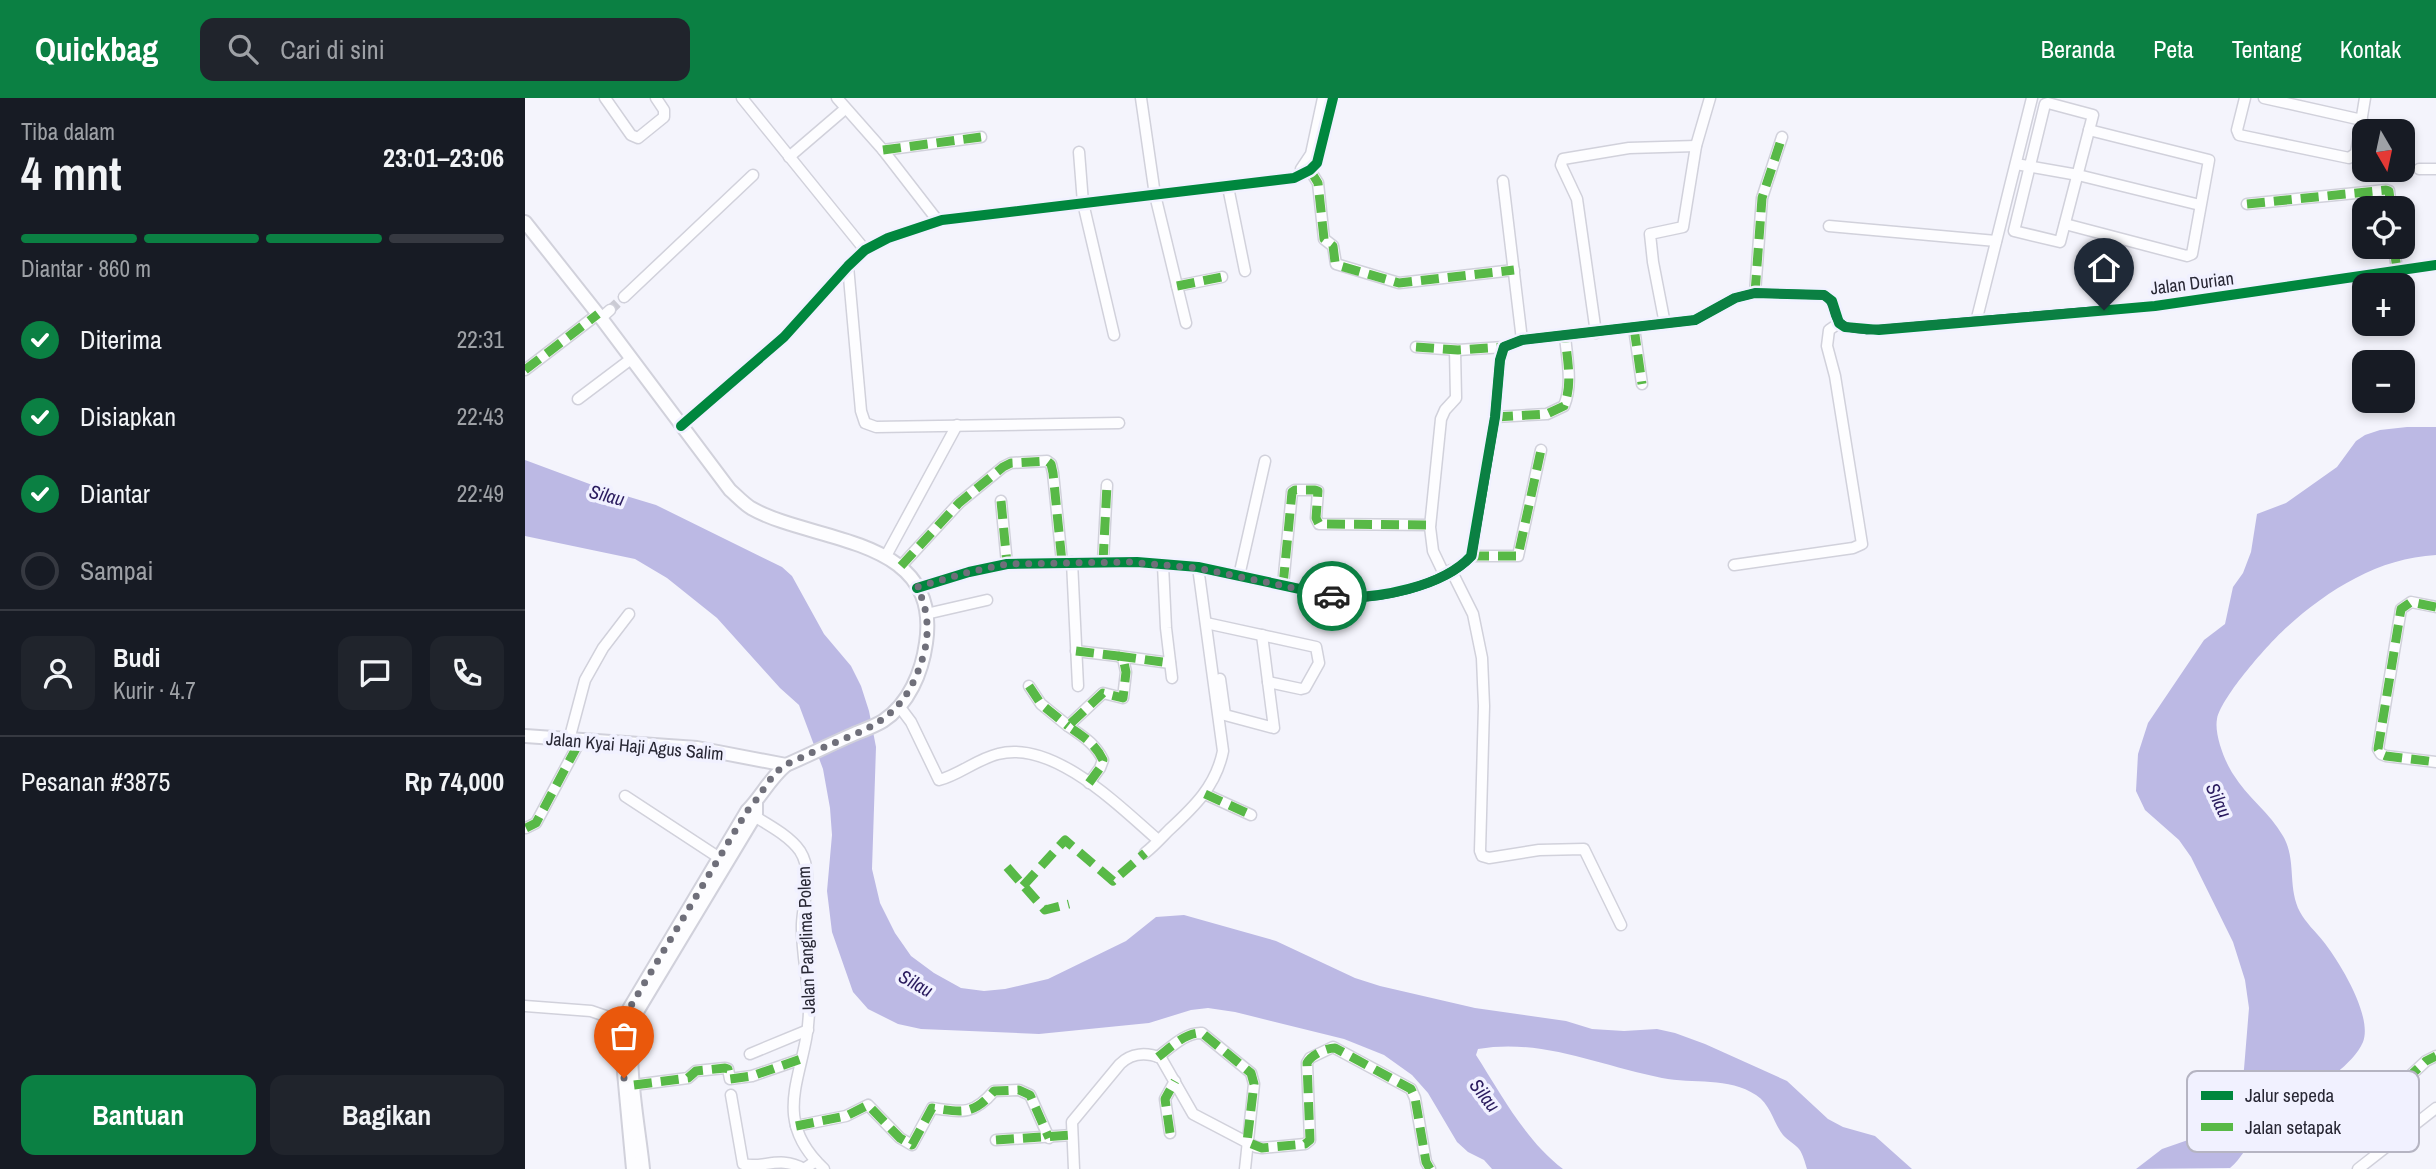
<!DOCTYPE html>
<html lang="id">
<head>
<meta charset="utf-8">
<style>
	body { margin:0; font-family:"Archivo Narrow",sans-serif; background:#20242c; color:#f1f3f6; height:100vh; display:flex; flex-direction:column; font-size:26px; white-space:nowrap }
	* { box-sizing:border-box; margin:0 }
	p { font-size:23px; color:#9ea1a6 }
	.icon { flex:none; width:38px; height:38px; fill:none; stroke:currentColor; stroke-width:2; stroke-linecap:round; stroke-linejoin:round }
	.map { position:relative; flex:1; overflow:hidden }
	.sheet { display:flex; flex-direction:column; background:#171b24; width:525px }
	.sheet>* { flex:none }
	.needle { width:46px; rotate:171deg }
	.controls { position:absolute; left:1827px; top:21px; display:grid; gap:14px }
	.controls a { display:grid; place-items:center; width:63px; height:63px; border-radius:14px; background:#171b24; box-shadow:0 4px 10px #0003; font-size:35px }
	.pin { position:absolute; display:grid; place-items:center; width:60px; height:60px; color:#fff; margin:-72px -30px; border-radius:50% 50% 50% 0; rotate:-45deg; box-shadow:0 0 7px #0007 }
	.pin .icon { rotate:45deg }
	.courier { position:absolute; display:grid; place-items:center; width:70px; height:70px; margin:-35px; border:5px solid #0b8043; border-radius:50%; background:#fff; color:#222; box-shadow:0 2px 9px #0007 }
	.overview em { font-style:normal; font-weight:800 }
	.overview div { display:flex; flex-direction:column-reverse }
	.overview { display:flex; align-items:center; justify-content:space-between; height:119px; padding:0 21px }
	h1 { font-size:46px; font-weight:800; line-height:52px }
	.bar { display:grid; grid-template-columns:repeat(4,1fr); gap:10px 7px; align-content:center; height:84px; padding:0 21px }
	.bar i { height:9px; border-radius:5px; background:#363941 }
	.bar .on { background:#0b8043 }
	.bar p { grid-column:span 4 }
	.line { display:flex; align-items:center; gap:18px; padding:0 21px; border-top:2px solid #363941 }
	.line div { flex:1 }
	.round { display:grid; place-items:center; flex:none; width:74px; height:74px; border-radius:14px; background:#20242c }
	ol { padding:0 21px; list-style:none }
	li { display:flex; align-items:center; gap:21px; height:77px }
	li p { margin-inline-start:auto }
	li .icon { padding:7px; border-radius:50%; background:#0b8043; color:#fff; stroke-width:4 }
	li:last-child { color:#9ea1a6 }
	li i { width:38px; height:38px; border:4px solid #363941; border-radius:50% }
	.cta { display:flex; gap:14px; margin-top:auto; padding:14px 21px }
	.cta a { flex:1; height:80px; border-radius:14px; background:#0b8043; color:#fff; font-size:28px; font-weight:800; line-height:80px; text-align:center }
	.cta a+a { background:#20242c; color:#f1f3f6 }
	header { display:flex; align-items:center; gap:42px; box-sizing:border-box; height:98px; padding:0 35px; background:#0b8043; color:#fff }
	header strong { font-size:33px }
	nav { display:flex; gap:38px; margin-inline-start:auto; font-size:24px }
	.search { width:490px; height:63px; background:#20242c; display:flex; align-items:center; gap:18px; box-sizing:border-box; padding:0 24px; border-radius:14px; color:#9ea1a6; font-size:26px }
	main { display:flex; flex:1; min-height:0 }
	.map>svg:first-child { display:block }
	.water { fill:#bcb9e4 }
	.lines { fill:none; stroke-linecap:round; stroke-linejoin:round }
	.minor-tunnel { stroke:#cbcbd4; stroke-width:10; stroke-dasharray:10 5; stroke-linecap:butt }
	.minor-casing { stroke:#d1d1db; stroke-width:13 }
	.major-casing { stroke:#d1d1db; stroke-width:16 }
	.minor { stroke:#fdfdff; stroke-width:10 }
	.major { stroke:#fdfdff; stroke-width:12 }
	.quiet { stroke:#58b947; stroke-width:9; stroke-dasharray:18 9; stroke-linecap:butt }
	.cycleway-casing { stroke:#f1f1ff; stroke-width:15 }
	.cycleway { stroke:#00873e; stroke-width:10 }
	.done { stroke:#6f6f7a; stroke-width:7; stroke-dasharray:0 12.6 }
	.route { stroke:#0b8043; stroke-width:9 }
	.labels { text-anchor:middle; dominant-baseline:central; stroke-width:7; stroke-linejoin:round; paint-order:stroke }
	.street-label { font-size:18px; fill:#282734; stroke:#f1f1ff }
	.water-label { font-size:19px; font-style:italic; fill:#2a1b5e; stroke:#f1f1ff }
	.key { fill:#f1f1ff; stroke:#b5b4c2; stroke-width:2 }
	.key-label { font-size:19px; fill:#282734 }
</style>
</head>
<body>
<header>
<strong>Quickbag</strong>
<div class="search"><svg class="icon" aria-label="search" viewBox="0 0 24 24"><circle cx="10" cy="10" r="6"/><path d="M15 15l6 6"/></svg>Cari di sini</div>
<nav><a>Beranda</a><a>Peta</a><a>Tentang</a><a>Kontak</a></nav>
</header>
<main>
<section class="sheet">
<div class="overview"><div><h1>4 mnt</h1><p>Tiba dalam</p></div><em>23:01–23:06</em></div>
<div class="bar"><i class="on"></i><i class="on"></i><i class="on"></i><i></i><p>Diantar · 860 m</p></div>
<ol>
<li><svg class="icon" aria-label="check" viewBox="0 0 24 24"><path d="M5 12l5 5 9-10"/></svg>Diterima<p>22:31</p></li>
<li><svg class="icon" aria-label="check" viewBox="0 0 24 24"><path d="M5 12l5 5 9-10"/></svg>Disiapkan<p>22:43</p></li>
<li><svg class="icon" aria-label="check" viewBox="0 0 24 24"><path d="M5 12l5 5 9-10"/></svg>Diantar<p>22:49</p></li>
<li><i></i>Sampai</li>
</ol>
<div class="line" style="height:126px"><a class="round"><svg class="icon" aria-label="person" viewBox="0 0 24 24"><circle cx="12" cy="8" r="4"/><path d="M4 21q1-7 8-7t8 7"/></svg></a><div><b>Budi</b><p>Kurir · 4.7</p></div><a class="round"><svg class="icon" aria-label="chat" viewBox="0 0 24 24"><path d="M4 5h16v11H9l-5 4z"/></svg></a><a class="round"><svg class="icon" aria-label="phone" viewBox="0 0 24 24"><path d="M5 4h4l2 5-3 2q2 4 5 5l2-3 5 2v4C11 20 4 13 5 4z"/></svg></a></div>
<div class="line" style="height:91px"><div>Pesanan #3875</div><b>Rp 74,000</b></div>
<div class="cta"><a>Bantuan</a><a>Bagikan</a></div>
</section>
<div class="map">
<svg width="1911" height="1071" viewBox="0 0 1911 1071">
	<rect width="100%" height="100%" fill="#f4f4fc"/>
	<g class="water">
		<path d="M1882 329H1911V457C1854 460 1804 491 1762 529 1744 545 1697 598 1692 621 1689 636 1700 664 1708 676 1722 699 1745 715 1758 738 1772 762 1762 789 1775 814 1781 825 1790 833 1798 843 1814 863 1848 918 1838 944 1828 967 1796 986 1776 1000 1762 1011 1745 1025 1732 1038 1721 1048 1717 1060 1705 1070L1611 1071 1637 1051 1663 1042 1694 1022 1715 992 1719 971 1724 910 1720 882 1708 844 1666 759 1654 742 1620 712 1611 693 1613 656 1623 625 1679 542 1700 526 1708 489 1718 475 1726 454 1732 416 1761 405 1812 369 1831 343 1840 337 1855 332Z"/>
		<path d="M0 362 78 391 131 407 257 469 267 478 299 536 326 568 336 588 344 613 351 649 347 771 355 805 370 835 386 858 409 875 436 890 459 893 480 891 523 881 601 843 631 819 659 817 751 843 830 880 855 888 950 910 1041 923 1067 931 1099 933 1132 931 1150 935 1180 946 1262 983 1303 1021 1318 1029 1350 1038 1387 1071H1282C1280 1065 1278 1056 1274 1051 1270 1046 1262 1042 1258 1037 1248 1024 1246 1007 1231 997 1204 979 1168 986 1137 980 1075 968 1017 940 953 951L951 957C976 996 1000 1042 1038 1071H967L959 1062 943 1054 932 1044 903 995 887 977 859 957 819 941 710 914 683 910 666 912 624 925 514 936 396 931 373 926 343 911 328 894 307 834 302 793 307 737 305 710 298 671 274 607 255 590 192 520 142 480 110 461 0 438Z"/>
	</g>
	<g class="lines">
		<path class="minor-tunnel" d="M85 212 99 199"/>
		<defs>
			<g id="minor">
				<path d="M80 0 106 37 113 40 139 19V12L131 0"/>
				<path d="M217 0 340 152"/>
				<path d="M312 0 358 52 413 123"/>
				<path d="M616 0 630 97 661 225"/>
				<path d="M1720 0 1712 32 1714 37 1824 60 1831 55 1840 0"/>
				<path d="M1739 0 1837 22"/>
				<path d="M1523 5 1568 17 1535 144 1489 133 1520 6Z"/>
				<path d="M358 52 456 39"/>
				<path d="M554 54 558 105 589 237"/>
				<path d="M264 59 320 11"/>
				<path d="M781 66 793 85 799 141 808 148 811 166 874 185 989 172"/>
				<path d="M1491 66 1553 77 1675 107"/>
				<path d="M776 71 786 56 798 0"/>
				<path d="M1894 71H1911"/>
				<path d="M978 83 997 242"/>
				<path d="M703 89 720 173"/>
				<path d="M1722 106 1861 92 1864 93 1866 110"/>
				<path d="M1540 126 1662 158 1667 156 1684 62 1564 32"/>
				<path d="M1304 128 1471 143"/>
				<path d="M1869 149 1872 172"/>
				<path d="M323 168 336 313 340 325 351 329 594 325"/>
				<path d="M652 188 697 179"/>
				<path d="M1230 195 1237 100 1257 39"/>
				<path d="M99 199 228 77"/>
				<path d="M76 220 85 212"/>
				<path d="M1451 224 1507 0"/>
				<path d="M1140 226 1128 164 1125 136 1158 129 1171 48 1185 0"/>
				<path d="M1109 230 1117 286"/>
				<path d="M1071 235 1052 101 1036 67 1038 61 1104 50 1171 48"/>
				<path d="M891 249 933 252 979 249"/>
				<path d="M0 272 73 216"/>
				<path d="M53 301 106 261"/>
				<path d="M970 319 1022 316 1039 308C1048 286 1042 261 1040 238"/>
				<path d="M156 328 259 239 323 168 340 152 363 140 417 122 769 80 785 72 792 65 808 0"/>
				<path d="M476 403 482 466"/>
				<path d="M361 458 432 327"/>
				<path d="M946 458H993L1016 352"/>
				<path d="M547 464 553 588"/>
				<path d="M578 464 582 387"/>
				<path d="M638 467 641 530 647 580"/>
				<path d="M1209 467 1328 450 1337 446 1310 278 1302 248 1304 232 1314 225"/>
				<path d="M376 468 434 405 478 369 486 365 522 363 526 366 528 375 537 464"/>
				<path d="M926 472 948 516 957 560 959 608 955 753 957 758 964 760 1014 752 1059 751 1096 827"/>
				<path d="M919 476 908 453 905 429 916 321 920 312 931 300 930 252"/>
				<path d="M714 478 740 363"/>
				<path d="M758 487 767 394 770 392H790L793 393 791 420 794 426 905 427"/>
				<path d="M392 490 444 474 482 466 612 464 673 469 812 499C853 501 918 489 946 458L970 319 975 262 979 249 997 242 1170 222 1210 200 1230 195 1299 197 1307 203 1314 225 1320 229 1354 232 1630 208 1911 167"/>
				<path d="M1911 509 1886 504 1876 511 1853 651 1856 656 1861 658 1911 664"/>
				<path d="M401 516 462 502"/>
				<path d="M681 525 791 549 794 565 780 590 776 591 743 584"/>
				<path d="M551 553 593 558 598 560 601 574 598 600 578 595 543 628C557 638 570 645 578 662L575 670 564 685"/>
				<path d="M593 558 645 565"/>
				<path d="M695 581 700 617 749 630 737 537"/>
				<path d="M504 588 516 606 543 628"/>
				<path d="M374 608 386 624 414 682C434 677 452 661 473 656 528 641 595 709 633 742"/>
				<path d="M44 642 60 582 78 550 104 516"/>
				<path d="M680 696 726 717"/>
				<path d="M100 698 193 759"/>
				<path d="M224 715C240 725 264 737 275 753 289 775 278 802 277 826 276 855 284 883 284 911 284 973 241 1017 299 1071"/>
				<path d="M1 730 11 725 55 643"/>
				<path d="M620 755C628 749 636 740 644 732 669 709 691 688 698 653L673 469"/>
				<path d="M0 908 66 913 98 924"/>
				<path d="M225 956 283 932"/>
				<path d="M633 959C646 949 661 934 677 935L726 975 729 986 720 1071"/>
				<path d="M109 987 163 980 171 973 200 970 203 971 205 981 227 978 276 961"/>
				<path d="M206 997 218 1066C238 1071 255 1057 279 1071L291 1063"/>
				<path d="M1860 1001 1901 963 1911 958"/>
				<path d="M271 1028 321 1018 343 1007 375 1040 387 1047 407 1010C436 1014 448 1018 469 993L494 992 505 997 524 1040"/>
				<path d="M645 1035 640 1001 650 983"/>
				<path d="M471 1042 547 1037"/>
				<path d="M549 1071 547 1024 595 966C606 955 621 954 636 960L668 1016 731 1049 737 1050 780 1046 785 1042 782 965 785 960 808 949 886 991 890 1000 901 1064 905 1071"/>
				<path d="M1833 1071 1911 1010"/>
			</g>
			<g id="major">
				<path d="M0 124 76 220 205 392C212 398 218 405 226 410 289 446 417 437 401 545 397 574 384 606 358 623 350 628 339 632 329 636 306 646 284 657 261 667 245 680 236 699 222 713L101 916 96 942 108 1071"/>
				<path d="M0 638 172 650 261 667"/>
				<path d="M118 1071C114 1028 97 950 113 912L231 716V705"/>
			</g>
		</defs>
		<use href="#minor" class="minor-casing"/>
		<use href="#major" class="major-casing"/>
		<use href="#minor" class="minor"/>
		<use href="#major" class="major"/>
		<g class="quiet">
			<path d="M358 52 456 39"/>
			<path d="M785 72 793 85 799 141 808 148 810 164 815 168 874 185 989 172"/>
			<path d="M1722 106 1861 92 1864 93 1866 110"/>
			<path d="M1869 149 1872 172"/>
			<path d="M652 188 697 179"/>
			<path d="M1230 195 1237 100 1257 39"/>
			<path d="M1109 230 1117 286"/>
			<path d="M891 249 933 252 979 249"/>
			<path d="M0 272 73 216"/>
			<path d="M970 319 1022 316 1039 308C1048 286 1042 261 1040 238"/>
			<path d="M476 403 482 466"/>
			<path d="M946 458H993L1016 352"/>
			<path d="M578 464 582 387"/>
			<path d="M376 468 434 405 478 369 486 365 522 363 526 366 528 375 537 464"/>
			<path d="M758 487 767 394 770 392H790L793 393 791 420 794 426 905 427"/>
			<path d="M1911 509 1886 504 1876 511 1853 651 1856 656 1861 658 1911 664"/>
			<path d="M551 553 593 558 598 560 601 574 598 600 578 595 543 628C557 638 570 645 578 662L575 670 564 685"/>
			<path d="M593 558 645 565"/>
			<path d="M504 588 516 606 543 628"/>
			<path d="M680 696 726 717"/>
			<path d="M1 730 11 725 55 643"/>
			<path d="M482 769 520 812 544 806"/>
			<path d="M498 788 540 742 588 783 620 755"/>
			<path d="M633 959C646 949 661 934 677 935L726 975 729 986 722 1044 737 1050 780 1046 785 1042 782 965C786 957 801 950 810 950L886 991 890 1000 901 1064 905 1071"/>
			<path d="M109 987 163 980 171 973 200 970 203 971 205 981 227 978 276 961"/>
			<path d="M1860 1001 1901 963 1911 958"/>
			<path d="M271 1028 321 1018 343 1007 375 1040 387 1047 407 1010C436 1014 448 1018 469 993L494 992 505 997 524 1040"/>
			<path d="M645 1035 640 1001 650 983"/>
			<path d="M471 1042 547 1037"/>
		</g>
		<defs>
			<g id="cycleway">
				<path d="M156 328 259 239 323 168 340 152 363 140 417 122 769 80 785 72 792 65 808 0"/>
				<path d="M392 490 444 474 482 466 612 464 673 469 812 499C853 501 918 489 946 458L970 319 975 262 979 249 997 242 1170 222 1210 200 1230 195 1299 197 1307 203 1314 225 1320 229 1354 232 1630 208 1911 167"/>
			</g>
		</defs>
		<use href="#cycleway" class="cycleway-casing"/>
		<use href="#cycleway" class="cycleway"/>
	</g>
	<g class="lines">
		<path class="done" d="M99 980 97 933 101 916 222 713C235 700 243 679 259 668 268 662 279 659 288 654 342 630 377 625 397 562 405 538 404 512 392 489L444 474 482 466 604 464 673 470 807 498"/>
		<path class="route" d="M807 498C847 505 918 488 947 458L970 319 975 262 979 249 997 242 1170 222 1210 200 1230 195 1299 197C1312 204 1306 220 1318 227 1324 231 1335 231 1342 232L1579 212"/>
	</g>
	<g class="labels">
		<g class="street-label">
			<text transform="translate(1667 185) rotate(-7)">Jalan Durian</text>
			<text transform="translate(110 648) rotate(5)">Jalan Kyai Haji Agus Salim</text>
			<text transform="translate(281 842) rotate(-92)">Jalan Panglima Polem</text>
		</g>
		<g class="water-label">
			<text transform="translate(82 397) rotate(15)">Silau</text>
			<text transform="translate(1694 702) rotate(65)">Silau</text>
			<text transform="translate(391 885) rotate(29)">Silau</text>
			<text transform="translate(960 997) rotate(52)">Silau</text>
		</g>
	</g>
	<rect x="1662" y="973" width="232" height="81" rx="10" class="key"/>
	<rect x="1676" y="993" width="32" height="9" fill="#00873e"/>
	<rect x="1676" y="1025" width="32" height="8" fill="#58b947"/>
	<g class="key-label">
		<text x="1720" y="1004">Jalur sepeda</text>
		<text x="1720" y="1036">Jalan setapak</text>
	</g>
</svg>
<div class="controls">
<a><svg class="needle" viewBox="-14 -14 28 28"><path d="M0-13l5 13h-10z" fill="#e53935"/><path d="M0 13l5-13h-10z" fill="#9ea1a6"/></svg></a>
<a><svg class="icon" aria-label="locate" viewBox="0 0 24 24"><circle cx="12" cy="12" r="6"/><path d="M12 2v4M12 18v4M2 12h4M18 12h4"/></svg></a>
<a>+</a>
<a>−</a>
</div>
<div class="pin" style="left:99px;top:980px;background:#ea580c"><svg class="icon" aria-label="bag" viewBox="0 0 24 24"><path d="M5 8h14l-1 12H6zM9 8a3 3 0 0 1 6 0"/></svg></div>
<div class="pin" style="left:1579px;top:212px;background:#1f2937"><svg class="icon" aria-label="home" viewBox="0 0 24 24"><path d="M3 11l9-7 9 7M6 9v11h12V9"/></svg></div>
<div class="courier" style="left:807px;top:498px"><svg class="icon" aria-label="car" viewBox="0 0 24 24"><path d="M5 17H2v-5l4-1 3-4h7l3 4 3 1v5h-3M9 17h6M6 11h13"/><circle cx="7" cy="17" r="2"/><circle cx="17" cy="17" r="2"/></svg></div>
</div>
</main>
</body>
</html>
